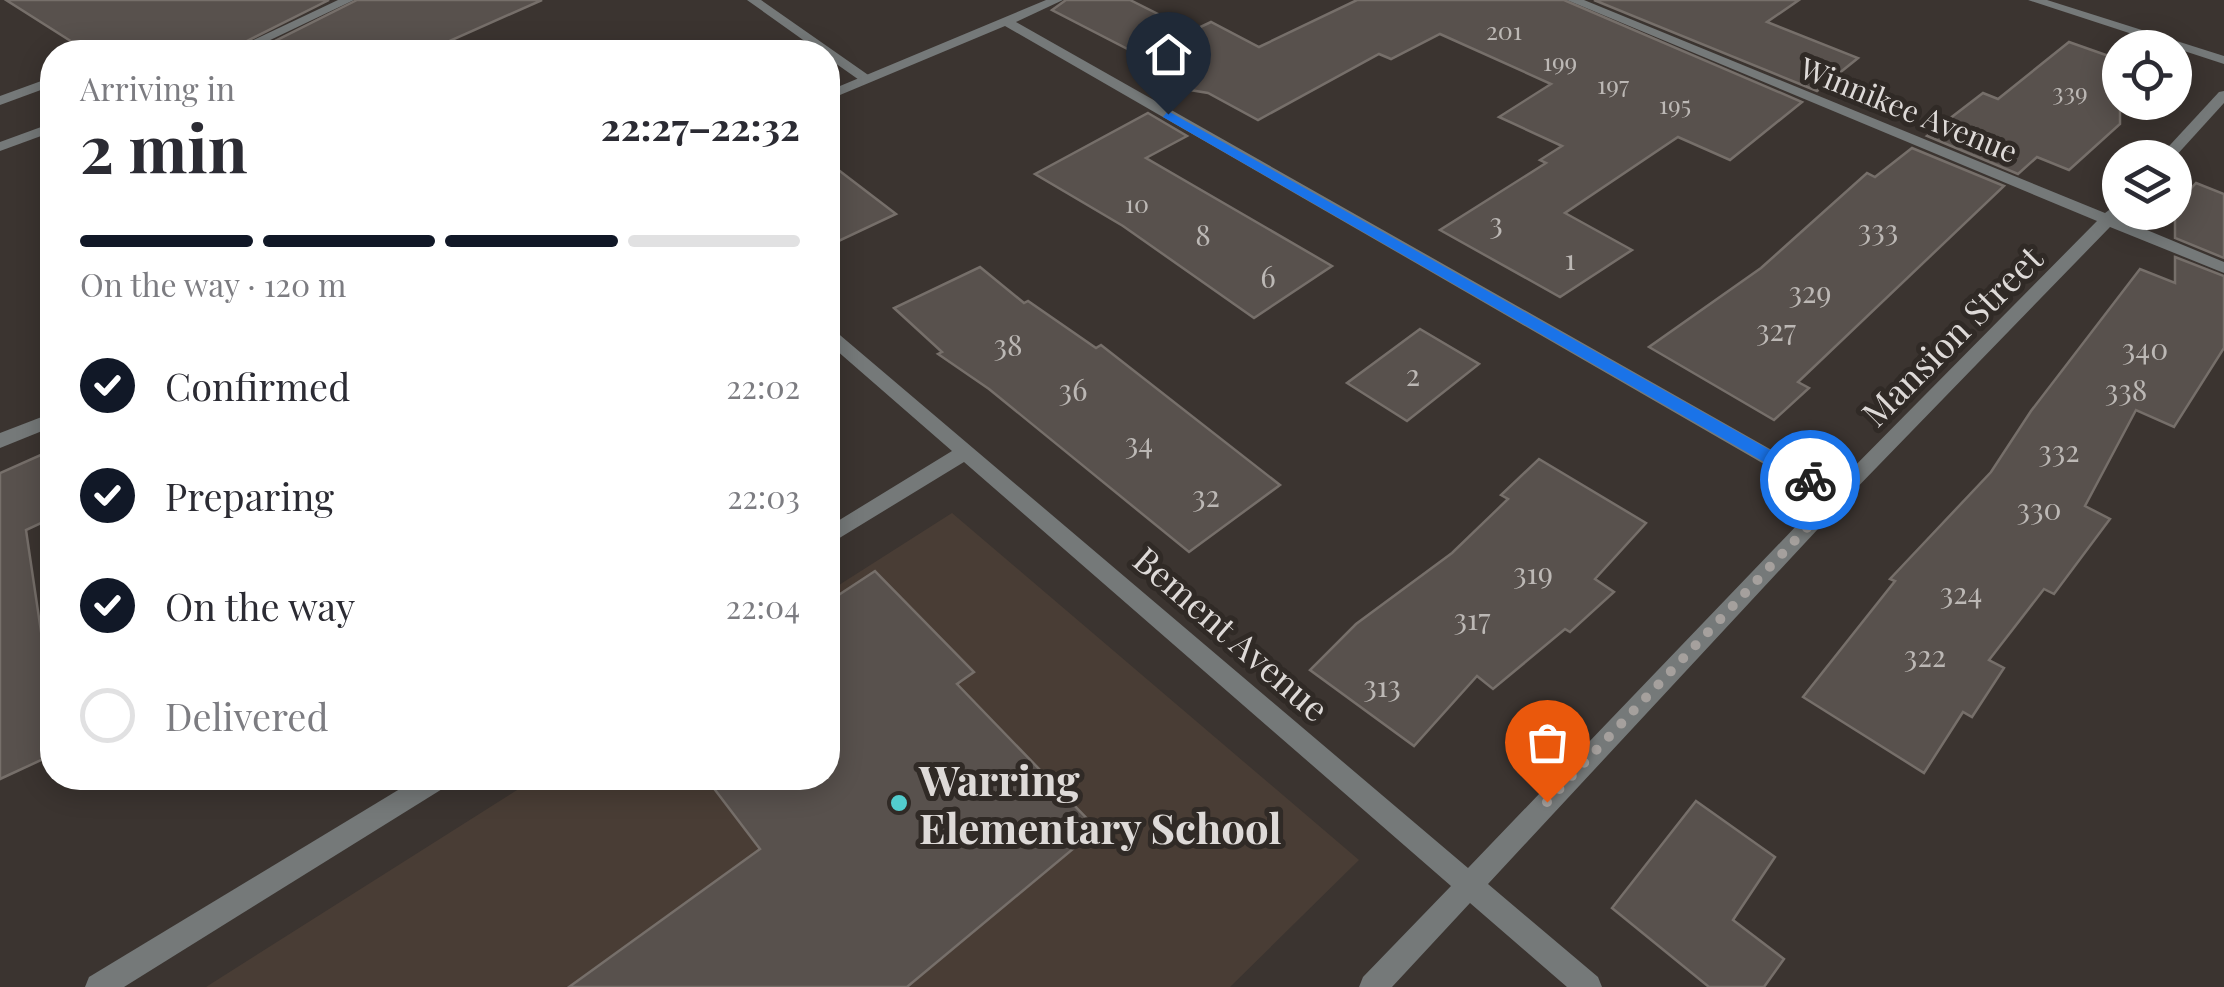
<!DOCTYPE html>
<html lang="en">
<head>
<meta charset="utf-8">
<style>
	body { margin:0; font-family:"Playfair Display",serif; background:#f7f7f7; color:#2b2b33; height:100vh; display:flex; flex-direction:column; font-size:38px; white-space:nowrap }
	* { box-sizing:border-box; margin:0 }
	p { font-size:32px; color:#7c7c81 }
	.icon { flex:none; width:55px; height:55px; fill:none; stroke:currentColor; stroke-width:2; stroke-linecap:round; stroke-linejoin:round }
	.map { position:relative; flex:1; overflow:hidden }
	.panel { position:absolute; left:40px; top:40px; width:800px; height:750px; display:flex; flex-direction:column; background:#fff; border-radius:40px; box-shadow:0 5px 25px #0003 }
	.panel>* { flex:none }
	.tools { position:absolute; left:2102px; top:30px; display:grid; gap:20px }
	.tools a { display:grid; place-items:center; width:90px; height:90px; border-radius:50%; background:#fff; box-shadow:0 5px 25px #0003; font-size:50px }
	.pin { position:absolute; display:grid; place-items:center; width:85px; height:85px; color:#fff; margin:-102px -42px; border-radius:50% 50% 50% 0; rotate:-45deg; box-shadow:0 0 10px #0007 }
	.pin .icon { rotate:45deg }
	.courier { position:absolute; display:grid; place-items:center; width:100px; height:100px; margin:-50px; border:8px solid #1a73e8; border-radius:50%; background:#fff; color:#222; box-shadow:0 2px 12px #0007 }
	.summary em { font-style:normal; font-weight:700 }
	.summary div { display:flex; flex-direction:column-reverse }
	.summary { display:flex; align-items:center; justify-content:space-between; height:170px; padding:0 40px }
	h1 { font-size:65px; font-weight:700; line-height:75px }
	.bar { display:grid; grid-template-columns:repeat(4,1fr); gap:15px 10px; align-content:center; height:120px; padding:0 40px }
	.bar i { height:12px; border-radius:8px; background:#e1e1e2 }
	.bar .selected { background:#111827 }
	.bar p { grid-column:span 4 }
	ol { padding:0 40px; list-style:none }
	li { display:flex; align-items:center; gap:30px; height:110px }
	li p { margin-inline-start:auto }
	li .icon { padding:10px; border-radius:50%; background:#111827; color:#fff; stroke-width:4 }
	li:last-child { color:#7c7c81 }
	li i { width:55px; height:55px; border:5px solid #e1e1e2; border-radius:50% }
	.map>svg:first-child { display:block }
	.built { fill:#493d35 }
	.building { fill:#58514d; stroke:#766f6a; stroke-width:2.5 }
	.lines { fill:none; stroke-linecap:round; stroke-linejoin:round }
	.lane { fill:#757979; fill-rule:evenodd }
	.street { fill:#757979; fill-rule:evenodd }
	.route { fill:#1a73e8 }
	.done { stroke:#a5a09d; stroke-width:10; stroke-dasharray:0 18 }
	.poi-dot { fill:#52cdce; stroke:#302a26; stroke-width:4 }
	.labels { text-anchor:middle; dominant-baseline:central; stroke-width:10; stroke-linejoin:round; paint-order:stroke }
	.far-number-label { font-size:25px; fill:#bcb8b5 }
	.far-street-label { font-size:30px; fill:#dedad8; stroke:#302a26 }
	.number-label { font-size:30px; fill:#bcb8b5 }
	.street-label { font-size:35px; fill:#dedad8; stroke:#302a26 }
	.near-poi-label { font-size:42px; font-weight:bold; fill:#dedad8; stroke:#302a26; text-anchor:start }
</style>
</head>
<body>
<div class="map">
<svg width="2224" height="987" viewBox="0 0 2224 987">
	<rect width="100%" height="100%" fill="#3b3430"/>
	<path class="built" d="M952 513 1359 860 1230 987H206L536 778H828V592Z"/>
	<g class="building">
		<path d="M6 0H329L225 52H88Z"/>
		<path d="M357 0H542L425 52H253Z"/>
		<path d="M1066 0H1130L1192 31 1211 22 1259 47 1357 0H1564L1802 102 1730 160 1678 137 1565 213 1632 250 1560 297 1440 230 1546 163 1540 160 1562 146 1499 117 1551 84 1440 34 1391 59 1379 54 1258 120 1208 93 1190 90 1133 58 1139 55 1052 10Z"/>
		<path d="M1594 0H1799L1767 22 1858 58 1817 91Z"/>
		<path d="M2069 42 2120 60V124L2069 170 2037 157 2018 174 1927 136 1983 93 1998 99Z"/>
		<path d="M1148 113 1187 136 1146 158 1332 266 1254 318 1123 226 1035 174Z"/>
		<path d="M1912 148 2004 186 1798 382 1809 388 1774 420 1649 347 1761 268 1867 173 1875 177Z"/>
		<path d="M828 162 896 214 828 246Z"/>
		<path d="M2196 183 2224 194V258L2175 238V206Z"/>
		<path d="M2175 257 2224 276V348L2174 427 2136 410 2085 506 2110 519 2054 594 2044 589 1989 660 2004 668 1972 717 1963 712 1924 773 1803 697 1895 581 1890 579 1991 472 2031 411 2140 269 2175 283Z"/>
		<path d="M980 267 1024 303 1028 301 1096 348 1101 345 1280 485 1189 552 989 389 938 354 942 352 894 308Z"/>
		<path d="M1420 329 1479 364 1407 421 1347 383Z"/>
		<path d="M52 450V518L26 530 43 645 52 641V687L43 692 52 755 0 779V473Z"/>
		<path d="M1539 459 1646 523 1595 579 1614 592 1570 632 1565 629 1493 689 1477 676 1414 746 1310 670 1356 624 1452 553 1508 499 1501 495Z"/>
		<path d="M875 571 974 672 957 684 1097 829 907 987H569L760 849 706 778H828V602Z"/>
		<path d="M1696 801 1775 857 1733 920 1784 959 1764 987H1709L1612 908Z"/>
	</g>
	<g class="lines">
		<g class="lane">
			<path d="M338 0H354L245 52H228Z"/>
			<path d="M747 0H761L874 79 862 82 828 58V52H820Z"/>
			<path d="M2028 0H2047L2224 56V64Z"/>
			<path d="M44 80 49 81V87L0 105V96Z"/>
			<path d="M52 123V132L0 151V142Z"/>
		</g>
		<g class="street">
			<path d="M1046 0H1063L1016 22 1835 486 2097 221 1567 0H1584L2105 213 2120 202V212H2123L2118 218 2224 262V273L2110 227 1844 501 1488 884 1598 977 1602 987H1567L1470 903 1392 987H1359L1363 977 1451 886 964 462 828 545V527L952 451 828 343V328L834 330 1468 868 1823 498 1005 26 828 100V91Z"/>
			<path d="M2224 91V103L2174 158H2158L2219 92Z"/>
			<path d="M52 413V427L0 448V433Z"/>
			<path d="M418 778H450L447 786 124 987H85L89 977Z"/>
		</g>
	</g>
	<path class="route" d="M1168 111 1816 476V485H1804L1163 117Z"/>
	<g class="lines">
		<path class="done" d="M1547 802 1837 496 1810 480"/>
	</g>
	<circle class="poi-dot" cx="899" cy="803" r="10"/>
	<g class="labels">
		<g class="far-number-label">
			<text x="1504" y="29">201</text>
			<text x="1560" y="60">199</text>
			<text x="1613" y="83">197</text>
			<text x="2070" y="90">339</text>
			<text x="1675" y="103">195</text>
			<text x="1137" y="202">10</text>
		</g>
		<g class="far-street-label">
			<text transform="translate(1909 109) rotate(22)">Winnikee Avenue</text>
		</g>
		<g class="number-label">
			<text x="1496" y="222">3</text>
			<text x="1878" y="229">333</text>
			<text x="1203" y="234">8</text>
			<text x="1570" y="258">1</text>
			<text x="1268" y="276">6</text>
			<text x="1810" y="291">329</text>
			<text x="1776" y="329">327</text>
			<text x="1008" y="344">38</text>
			<text x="2145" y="348">340</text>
			<text x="1413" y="374">2</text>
			<text x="1073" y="389">36</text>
			<text x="2126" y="389">338</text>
			<text x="1139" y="442">34</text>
			<text x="2059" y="450">332</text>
			<text x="1206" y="495">32</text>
			<text x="2039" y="508">330</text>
			<text x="1533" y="572">319</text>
			<text x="1961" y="592">324</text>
			<text x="1472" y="618">317</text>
			<text x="1925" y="655">322</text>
			<text x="1382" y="685">313</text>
		</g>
		<g class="street-label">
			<text transform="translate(1951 335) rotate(-45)">Mansion Street</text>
			<text transform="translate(1232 633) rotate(41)">Bement Avenue</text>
		</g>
		<g class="near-poi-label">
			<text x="919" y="779">Warring<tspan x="919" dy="48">Elementary School</tspan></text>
		</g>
	</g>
</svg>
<div class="tools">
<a><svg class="icon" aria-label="locate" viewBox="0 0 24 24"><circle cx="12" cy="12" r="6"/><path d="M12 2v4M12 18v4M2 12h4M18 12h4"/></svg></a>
<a><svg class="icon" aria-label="layers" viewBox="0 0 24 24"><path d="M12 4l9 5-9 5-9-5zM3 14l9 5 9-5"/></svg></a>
</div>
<div class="pin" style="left:1547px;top:802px;background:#ea580c"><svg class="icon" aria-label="bag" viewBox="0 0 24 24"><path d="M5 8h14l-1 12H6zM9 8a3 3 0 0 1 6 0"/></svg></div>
<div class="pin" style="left:1168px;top:114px;background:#1f2937"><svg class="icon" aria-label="home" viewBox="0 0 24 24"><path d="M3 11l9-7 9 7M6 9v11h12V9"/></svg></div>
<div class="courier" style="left:1810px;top:480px"><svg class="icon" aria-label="bike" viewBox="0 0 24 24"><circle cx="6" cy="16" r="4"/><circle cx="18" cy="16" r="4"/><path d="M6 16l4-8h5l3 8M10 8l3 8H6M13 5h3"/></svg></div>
<section class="panel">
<div class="summary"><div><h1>2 min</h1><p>Arriving in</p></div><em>22:27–22:32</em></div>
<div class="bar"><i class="selected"></i><i class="selected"></i><i class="selected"></i><i></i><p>On the way · 120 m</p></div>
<ol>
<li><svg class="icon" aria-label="check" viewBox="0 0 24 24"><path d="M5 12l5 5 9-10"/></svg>Confirmed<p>22:02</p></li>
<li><svg class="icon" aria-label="check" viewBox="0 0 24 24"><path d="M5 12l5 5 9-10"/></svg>Preparing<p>22:03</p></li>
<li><svg class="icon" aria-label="check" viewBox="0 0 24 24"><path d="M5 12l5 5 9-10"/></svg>On the way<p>22:04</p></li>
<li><i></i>Delivered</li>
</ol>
</section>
</div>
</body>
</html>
